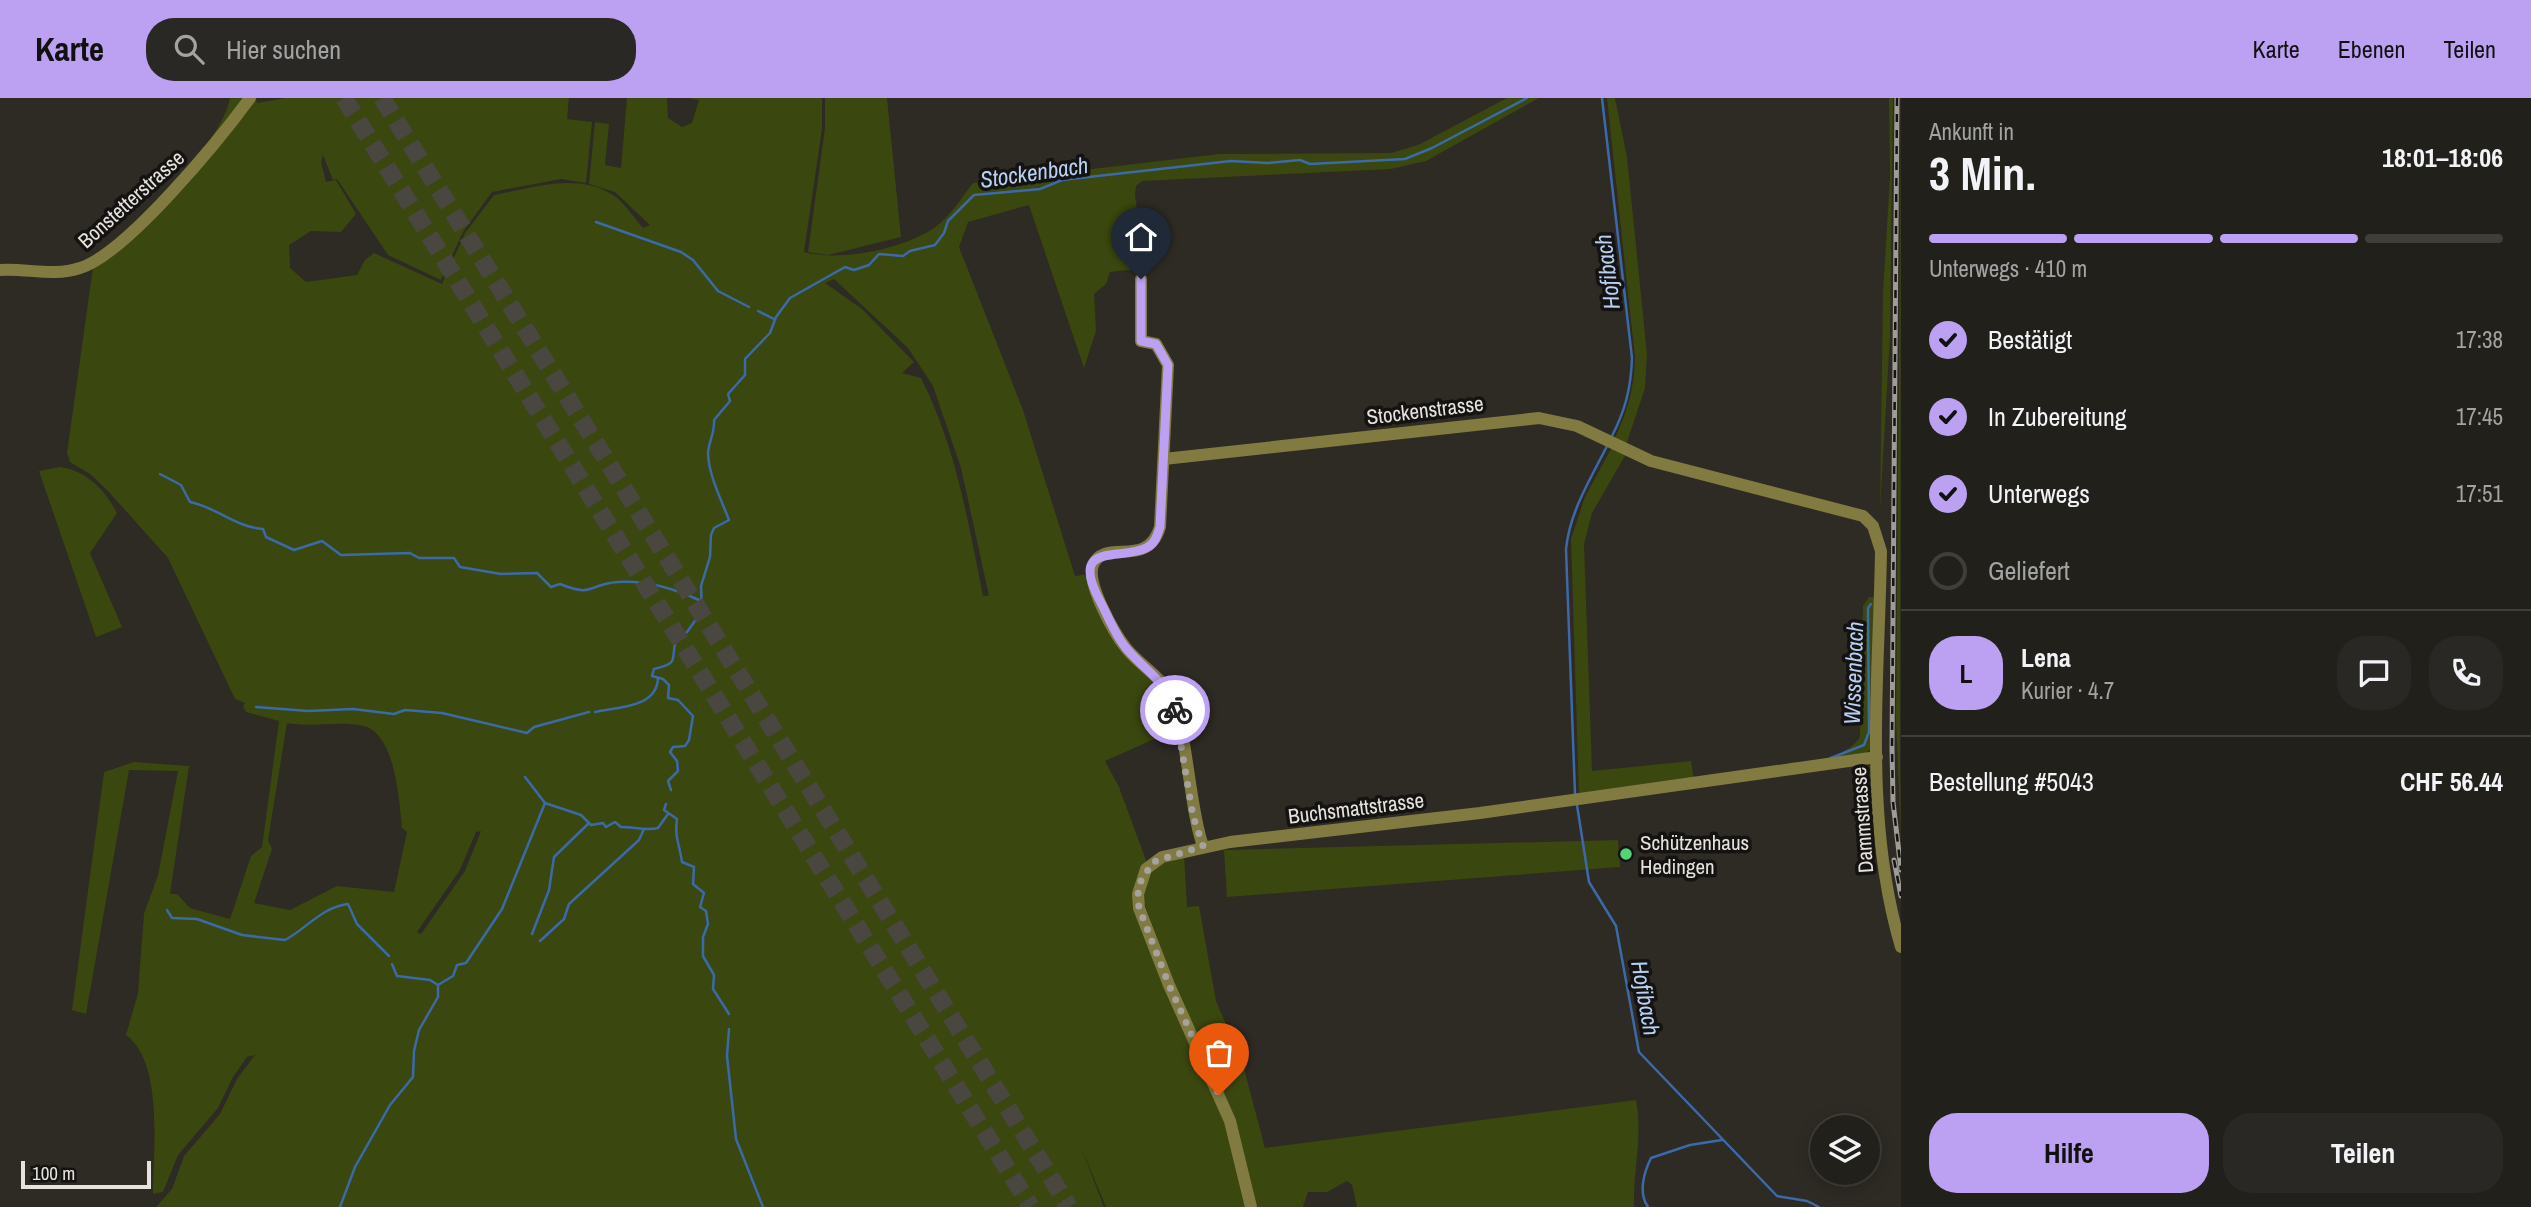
<!DOCTYPE html>
<html lang="de">
<head>
<meta charset="utf-8">
<style>
	body { margin:0; font-family:"Archivo Narrow",sans-serif; background:#2a2824; color:#f1f3f6; height:100vh; display:flex; flex-direction:column; font-size:26px; white-space:nowrap }
	* { box-sizing:border-box; margin:0 }
	p { font-size:23px; color:#a2a3a3 }
	.icon { flex:none; width:38px; height:38px; fill:none; stroke:currentColor; stroke-width:2; stroke-linecap:round; stroke-linejoin:round }
	.map { position:relative; flex:1; overflow:hidden }
	.details { display:flex; flex-direction:column; background:#22201b; width:630px }
	.details>* { flex:none }
	.controls { position:absolute; left:1810px; top:1017px; display:grid; gap:14px }
	.controls a { display:grid; place-items:center; width:70px; height:70px; border-radius:50%; background:#22201b; box-shadow:0 4px 18px #0003,0 0 0 2px #3f3e3a; font-size:35px }
	.scale { position:absolute; left:21px; bottom:18px; width:130px; box-sizing:border-box; padding-left:7px; border:4px solid #e6e3df; border-top:0; font-size:19px; line-height:24px; white-space:nowrap; color:#e6e3df; -webkit-text-stroke:5px #151311; paint-order:stroke }
	.pin { position:absolute; display:grid; place-items:center; width:60px; height:60px; color:#fff; margin:-72px -30px; border-radius:50% 50% 50% 0; rotate:-45deg; box-shadow:0 0 7px #0007 }
	.pin .icon { rotate:45deg }
	.courier { position:absolute; display:grid; place-items:center; width:70px; height:70px; margin:-35px; border:5px solid #bca0f2; border-radius:50%; background:#fff; color:#222; box-shadow:0 2px 9px #0007 }
	.head em { font-style:normal; font-weight:700 }
	.head div { display:flex; flex-direction:column-reverse }
	.head { display:flex; align-items:center; justify-content:space-between; height:119px; padding:0 28px }
	h1 { font-size:46px; font-weight:700; line-height:52px }
	.bar { display:grid; grid-template-columns:repeat(4,1fr); gap:10px 7px; align-content:center; height:84px; padding:0 28px }
	.bar i { height:9px; border-radius:5px; background:#3f3e3a }
	.bar .selected { background:#bca0f2 }
	.bar p { grid-column:span 4 }
	.line { display:flex; align-items:center; gap:18px; padding:0 28px; border-top:2px solid #3f3e3a }
	.line div { flex:1 }
	.round { display:grid; place-items:center; flex:none; width:74px; height:74px; border-radius:28px; background:#2a2824 }
	ol { padding:0 28px; list-style:none }
	li { display:flex; align-items:center; gap:21px; height:77px }
	li p { margin-inline-start:auto }
	li .icon { padding:7px; border-radius:50%; background:#bca0f2; color:#111; stroke-width:4 }
	li:last-child { color:#a2a3a3 }
	li i { width:38px; height:38px; border:4px solid #3f3e3a; border-radius:50% }
	.action { display:flex; gap:14px; margin-top:auto; padding:14px 28px }
	.action a { flex:1; height:80px; border-radius:28px; background:#bca0f2; color:#111; font-size:28px; font-weight:700; line-height:80px; text-align:center }
	.action a+a { background:#2a2824; color:#f1f3f6 }
	header { display:flex; align-items:center; gap:42px; box-sizing:border-box; height:98px; padding:0 35px; background:#bca0f2; color:#111 }
	header strong { font-size:33px }
	nav { display:flex; gap:38px; margin-inline-start:auto; font-size:24px }
	.search { width:490px; height:63px; background:#2a2824; display:flex; align-items:center; gap:18px; box-sizing:border-box; padding:0 24px; border-radius:28px; color:#a2a3a3; font-size:26px }
	main { display:flex; flex:1; min-height:0 }
	.map>svg:first-child { display:block }
	.green { fill:#3a470e; fill-rule:evenodd }
	.lines { fill:none; stroke-linecap:round; stroke-linejoin:round }
	.stream { stroke:#3c69aa; stroke-width:2.5 }
	.highway-tunnel { stroke:#4a4640; stroke-width:18; stroke-dasharray:18 9; stroke-linecap:butt }
	.minor { stroke:#817a41; stroke-width:12 }
	.rail-casing { stroke:#9f9c97; stroke-width:5 }
	.rail { stroke:#151311; stroke-width:2.5; stroke-dasharray:8; stroke-linecap:butt }
	.done { stroke:#a6a29e; stroke-width:7; stroke-dasharray:0 12.6 }
	.route { stroke:#bca0f2; stroke-width:9 }
	.poi-dot { fill:#50d674; stroke:#151311; stroke-width:2.5 }
	.labels { text-anchor:middle; dominant-baseline:central; stroke-width:7; stroke-linejoin:round; paint-order:stroke }
	.street-label { font-size:21px; fill:#e6e3df; stroke:#151311 }
	.poi-label { font-size:21px; fill:#e6e3df; stroke:#151311; text-anchor:start }
	.water-label { font-size:23px; font-style:italic; fill:#b7d0f4; stroke:#151311 }
</style>
</head>
<body>
<header>
<strong>Karte</strong>
<div class="search"><svg class="icon" aria-label="search" viewBox="0 0 24 24"><circle cx="10" cy="10" r="6"/><path d="M15 15l6 6"/></svg>Hier suchen</div>
<nav><a>Karte</a><a>Ebenen</a><a>Teilen</a></nav>
</header>
<main>
<div class="map">
<svg width="1901" height="1109" viewBox="0 0 1901 1109">
	<rect width="100%" height="100%" fill="#2e2a24"/>
	<g class="green">
		<path d="M230 0H256L257 5 285 0H569L567 21 592 24 586 85 561 81 492 94 463 134 441 182 388 157 337 81 333 82 323 57 321 64 326 84 336 82 356 116 341 134 311 133 289 147 290 170 306 184 357 177 365 162 374 155 442 186 465 135 494 97C532 90 578 74 613 97 624 104 634 120 643 130L650 127 615 94 589 86 595 24 609 26 605 67 621 70 627 0H667L668 20 682 29 692 25 699 2 688 0H822V31L804 154C840 164 903 151 934 130 949 120 962 99 973 85L1219 56 1391 55 1418 47 1507 0H1539L1426 63 1391 71 1142 83 1136 88 1135 97 1145 170 1110 174 1106 186 1094 196 1096 233 1084 270 1029 107 968 124 959 149 1023 312 1075 478 1088 476 1125 553 1169 603 1177 631 1105 663 1119 689 1147 765 1137 810 1220 1005 1249 1109H1106L1081 1049 1104 1109H156L172 1091 184 1058 220 1016 237 981 255 957 247 959 233 979 218 1010 178 1057 163 1094 153 1096C153 1053 164 965 126 937L138 895 144 816 158 777 178 673 129 672 86 916 72 912 104 674 134 664 189 668 170 796H177L190 810 230 821 251 758 262 749 279 623 246 614 243 609 245 605 235 601 168 460 108 393 90 376 70 364 67 355 93 169C131 138 221 47 230 0ZM834 181 908 250 933 288 961 370 989 498H983C968 423 956 349 921 280L902 275 914 264 862 211 825 185ZM287 625C312 630 340 622 364 628 396 637 399 703 402 730L407 734 394 794 337 788 290 812 254 805 272 751 268 742ZM481 733 465 773 421 836 417 834 460 772 476 734Z"/>
		<path d="M825 0H887L901 139 828 157 808 154 825 30Z"/>
		<path d="M1607 0H1615L1627 59 1647 256 1645 290 1625 350 1613 344C1627 315 1634 292 1635 260Z"/>
		<path d="M1889 0H1893L1890 238 1880 411 1883 195 1890 78Z"/>
		<path d="M1901 30 1900 664 1901 743 1896 622Z"/>
		<path d="M1612 349 1626 356 1592 415 1584 446 1592 673 1691 663 1694 682 1579 698 1571 441 1585 399Z"/>
		<path d="M60 369C86 372 106 393 117 415L90 455 122 529 96 539 39 373Z"/>
		<path d="M1869 499H1877L1871 651 1863 657 1788 669V665C1811 663 1846 661 1860 639L1863 508Z"/>
		<path d="M1618 742 1620 769 1227 799 1224 752Z"/>
		<path d="M1184 757 1187 809 1199 808 1216 903 1242 963 1265 1050 1636 1002C1643 1038 1633 1073 1634 1109H1357L1352 1087 1347 1083 1327 1094H1308L1303 1109H1253L1203 960 1141 797C1144 769 1161 765 1184 757Z"/>
	</g>
	<g class="lines">
		<g class="stream">
			<path d="M1602 0 1632 260C1631 291 1625 313 1611 340"/>
			<path d="M596 124 681 154 693 162 718 193 749 209"/>
			<path d="M758 213 774 221"/>
			<path d="M160 376 181 387 190 404C216 409 235 429 263 431L266 439 294 452 322 443 341 457 410 455 419 460H454L460 469 501 476 537 475 551 489 560 486C595 500 587 486 618 484 645 482 675 491 699 502"/>
			<path d="M256 609 308 613 353 611 394 616 405 612 442 615 527 635 534 629 589 614"/>
			<path d="M595 614C618 609 657 610 658 580"/>
			<path d="M1831 660 1864 647 1869 634 1868 510 1871 506"/>
			<path d="M525 679 545 705 581 717 591 727 603 725 606 729 615 724 621 729C634 729 646 733 658 730L668 716"/>
			<path d="M671 692 668 683 678 673 677 663 670 654 673 649 685 648 689 642 693 618 678 602 668 600 669 587 663 581 652 578 654 571C681 565 670 561 676 542L687 534 702 513 701 488 710 459 711 437 714 430 729 422C721 401 709 378 708 356 708 345 715 336 714 322L730 303 728 296 745 277V261L770 235 776 219 790 200 845 169 854 172 869 167 879 156 903 158 910 153 935 147 944 135 948 123 974 97 1040 91 1062 82 1231 63 1268 65 1300 62 1310 66 1405 61 1432 50 1527 0"/>
			<path d="M1575 696 1566 451C1570 413 1590 382 1607 348"/>
			<path d="M666 706 664 712 677 721C674 737 680 749 682 764L694 769 693 786 704 795 700 809 706 813 708 826 703 839V858L714 877 713 891 729 916"/>
			<path d="M1577 707 1589 784 1616 828 1639 954 1777 1098 1807 1103 1819 1109"/>
			<path d="M167 812 172 820 197 821 242 837 285 842C306 831 322 809 348 806L357 826 389 858"/>
			<path d="M532 836 549 792 554 759 589 725"/>
			<path d="M540 843 564 821 569 806 639 742 644 731"/>
			<path d="M392 866 397 878 430 882 438 887"/>
			<path d="M729 931 727 958 736 1041 763 1109"/>
			<path d="M340 1109 355 1069 390 1007 413 979 414 953 419 932 438 899V887L453 878 457 867 466 865 502 811 545 705"/>
			<path d="M1648 1109C1638 1095 1644 1074 1651 1060L1690 1047 1722 1042"/>
		</g>
		<g class="highway-tunnel">
			<path d="M344 0 1031 1109"/>
			<path d="M382 0 1069 1109"/>
		</g>
		<g class="minor">
			<path d="M0 172C27 170 53 179 80 170 126 156 220 41 250 0"/>
			<path d="M1141 181V243L1156 246 1168 267 1160 429C1147 472 1105 439 1093 467 1086 485 1114 535 1126 550 1138 565 1156 576 1168 592 1186 615 1189 711 1203 748"/>
			<path d="M1164 361 1539 320 1577 328 1651 363 1863 418 1873 428 1881 453C1879 584 1863 721 1901 849"/>
			<path d="M1251 1109 1230 1023 1169 887 1139 810 1138 796 1146 771 1162 759 1230 744 1480 715 1877 659"/>
		</g>
		<defs>
			<g id="rail">
				<path d="M1897 0 1892 650 1893 704 1901 772"/>
				<path d="M1894 762 1901 798"/>
			</g>
		</defs>
		<use href="#rail" class="rail-casing"/>
		<use href="#rail" class="rail"/>
	</g>
	<g class="lines">
		<path class="done" d="M1175 612 1193 718 1203 748 1153 764 1141 783 1138 796 1139 810 1169 887 1219 997"/>
		<path class="route" d="M1141 181V243L1156 246 1168 267 1160 429C1157 438 1155 446 1146 450 1120 463 1068 443 1100 503 1108 518 1115 537 1126 550 1145 573 1166 582 1175 612"/>
	</g>
	<circle class="poi-dot" cx="1626" cy="756" r="7"/>
	<g class="labels">
		<g class="street-label">
			<text transform="translate(131 101) rotate(-42)">Bonstetterstrasse</text>
			<text transform="translate(1425 312) rotate(-7)">Stockenstrasse</text>
			<text transform="translate(1356 710) rotate(-7)">Buchsmattstrasse</text>
			<text transform="translate(1862 722) rotate(-94)">Dammstrasse</text>
		</g>
		<g class="poi-label">
			<text x="1640" y="744">Schützenhaus<tspan x="1640" dy="24">Hedingen</tspan></text>
		</g>
		<g class="water-label">
			<text transform="translate(1034 74) rotate(-8)">Stockenbach</text>
			<text transform="translate(1607 174) rotate(-97)">Hofibach</text>
			<text transform="translate(1853 575) rotate(-88)">Wissenbach</text>
			<text transform="translate(1646 900) rotate(80)">Hofibach</text>
		</g>
	</g>
</svg>
<div class="controls">
<a><svg class="icon" aria-label="layers" viewBox="0 0 24 24"><path d="M12 4l9 5-9 5-9-5zM3 14l9 5 9-5"/></svg></a>
</div>
<div class="scale">100 m</div>
<div class="pin" style="left:1219px;top:997px;background:#ea580c"><svg class="icon" aria-label="bag" viewBox="0 0 24 24"><path d="M5 8h14l-1 12H6zM9 8a3 3 0 0 1 6 0"/></svg></div>
<div class="pin" style="left:1141px;top:181px;background:#1f2937"><svg class="icon" aria-label="home" viewBox="0 0 24 24"><path d="M3 11l9-7 9 7M6 9v11h12V9"/></svg></div>
<div class="courier" style="left:1175px;top:612px"><svg class="icon" aria-label="bike" viewBox="0 0 24 24"><circle cx="6" cy="16" r="4"/><circle cx="18" cy="16" r="4"/><path d="M6 16l4-8h5l3 8M10 8l3 8H6M13 5h3"/></svg></div>
</div>
<section class="details">
<div class="head"><div><h1>3 Min.</h1><p>Ankunft in</p></div><em>18:01–18:06</em></div>
<div class="bar"><i class="selected"></i><i class="selected"></i><i class="selected"></i><i></i><p>Unterwegs · 410 m</p></div>
<ol>
<li><svg class="icon" aria-label="check" viewBox="0 0 24 24"><path d="M5 12l5 5 9-10"/></svg>Bestätigt<p>17:38</p></li>
<li><svg class="icon" aria-label="check" viewBox="0 0 24 24"><path d="M5 12l5 5 9-10"/></svg>In Zubereitung<p>17:45</p></li>
<li><svg class="icon" aria-label="check" viewBox="0 0 24 24"><path d="M5 12l5 5 9-10"/></svg>Unterwegs<p>17:51</p></li>
<li><i></i>Geliefert</li>
</ol>
<div class="line" style="height:126px"><b class="round" style="background:#bca0f2;color:#111">L</b><div><b>Lena</b><p>Kurier · 4.7</p></div><a class="round"><svg class="icon" aria-label="chat" viewBox="0 0 24 24"><path d="M4 5h16v11H9l-5 4z"/></svg></a><a class="round"><svg class="icon" aria-label="phone" viewBox="0 0 24 24"><path d="M5 4h4l2 5-3 2q2 4 5 5l2-3 5 2v4C11 20 4 13 5 4z"/></svg></a></div>
<div class="line" style="height:91px"><div>Bestellung #5043</div><b>CHF 56.44</b></div>
<div class="action"><a>Hilfe</a><a>Teilen</a></div>
</section>
</main>
</body>
</html>
